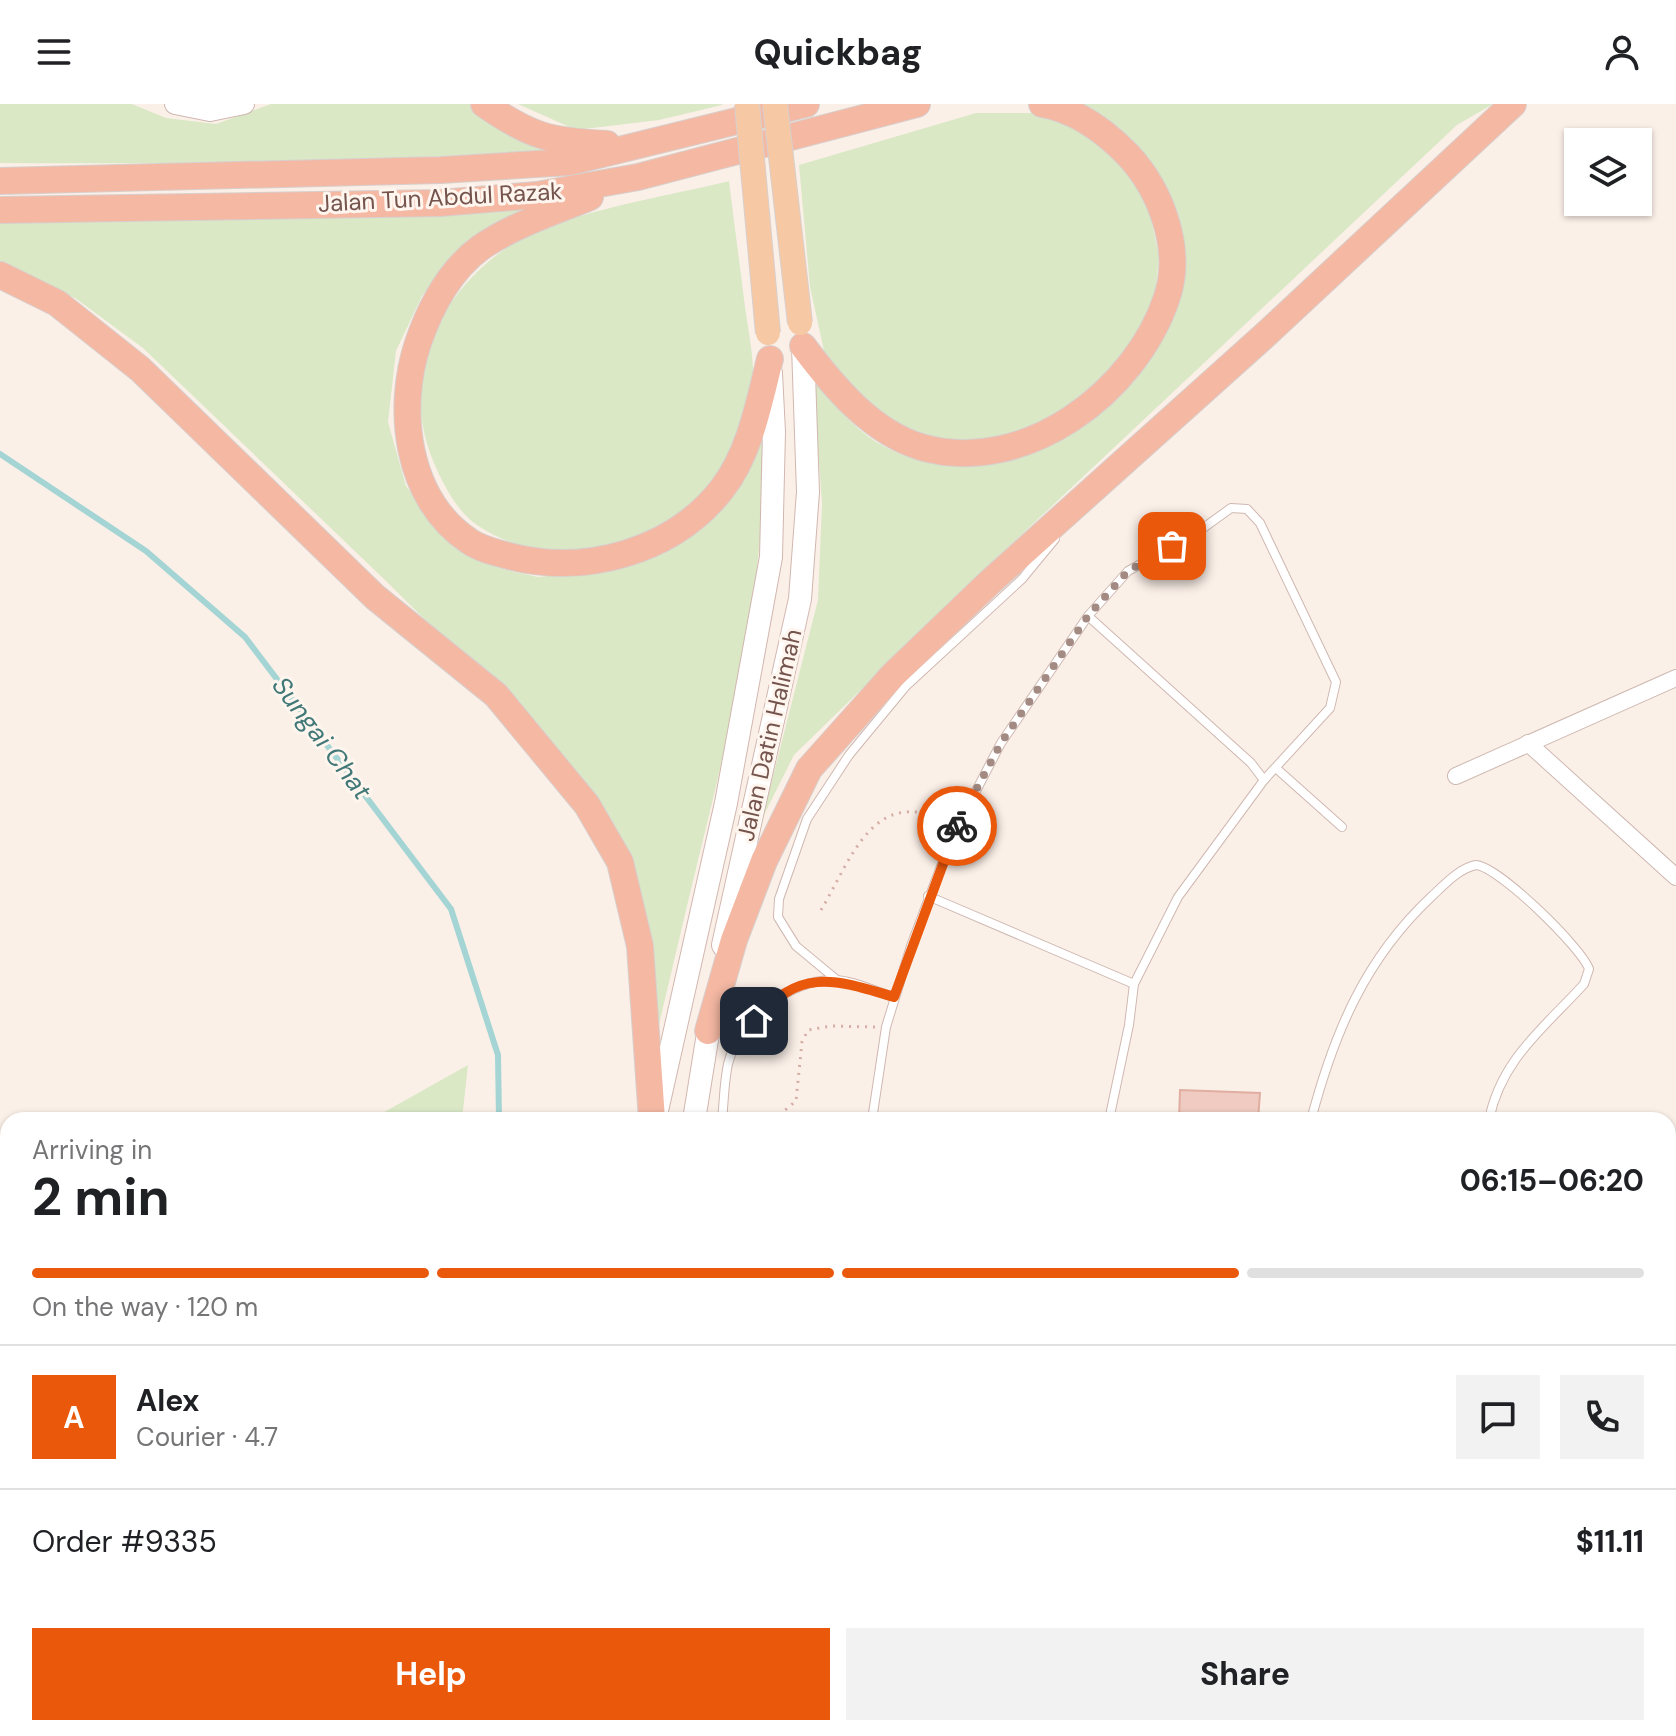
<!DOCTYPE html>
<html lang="en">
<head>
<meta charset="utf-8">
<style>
	body { margin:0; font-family:"DM Sans",sans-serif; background:#f2f2f2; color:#202124; height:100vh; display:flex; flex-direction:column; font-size:30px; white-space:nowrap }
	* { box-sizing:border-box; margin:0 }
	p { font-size:26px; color:#757577 }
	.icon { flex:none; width:44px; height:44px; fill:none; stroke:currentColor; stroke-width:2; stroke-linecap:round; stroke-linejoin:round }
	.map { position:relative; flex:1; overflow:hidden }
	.side { position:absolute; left:0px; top:1008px; width:1676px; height:624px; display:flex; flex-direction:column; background:#fff; border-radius:24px 24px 0 0; box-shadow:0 2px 6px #0004 }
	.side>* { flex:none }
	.fabs { position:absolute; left:1564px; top:24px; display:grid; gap:16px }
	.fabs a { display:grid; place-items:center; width:88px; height:88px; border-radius:0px; background:#fff; box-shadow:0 2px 6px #0004; font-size:40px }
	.pin { position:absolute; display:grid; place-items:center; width:68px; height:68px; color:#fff; margin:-34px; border-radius:16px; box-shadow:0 4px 12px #0006 }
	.courier { position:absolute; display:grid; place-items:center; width:80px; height:80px; margin:-40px; border:6px solid #ea580c; border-radius:50%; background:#fff; color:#222; box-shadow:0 2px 10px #0007 }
	.overview em { font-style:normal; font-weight:700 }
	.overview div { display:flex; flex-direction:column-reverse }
	.overview { display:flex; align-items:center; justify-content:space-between; height:136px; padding:0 32px }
	h1 { font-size:52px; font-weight:700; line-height:60px }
	.bar { display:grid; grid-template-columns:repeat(4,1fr); gap:12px 8px; align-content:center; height:96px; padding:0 32px }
	.bar i { height:10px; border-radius:6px; background:#e0e0e0 }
	.bar .on { background:#ea580c }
	.bar p { grid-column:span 4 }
	.line { display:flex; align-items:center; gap:20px; padding:0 32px; border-top:2px solid #e0e0e0 }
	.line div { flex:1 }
	.round { display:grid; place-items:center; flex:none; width:84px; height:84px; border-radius:0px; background:#f2f2f2 }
	.primary-button { display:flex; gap:16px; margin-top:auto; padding:16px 32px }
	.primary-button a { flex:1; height:92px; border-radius:0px; background:#ea580c; color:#fff; font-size:32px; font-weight:700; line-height:92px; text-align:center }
	.primary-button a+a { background:#f2f2f2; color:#202124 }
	header { display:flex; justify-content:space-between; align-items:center; height:104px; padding:0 32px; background:#fff; font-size:36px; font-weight:700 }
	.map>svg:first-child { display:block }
	.green { fill:#dae8c6 }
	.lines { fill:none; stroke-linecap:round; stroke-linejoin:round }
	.stream { stroke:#a4d5d4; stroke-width:6 }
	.building { fill:#efcbc1; stroke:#e1aea2; stroke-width:2 }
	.service-casing { stroke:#cfb8b1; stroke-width:10 }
	.minor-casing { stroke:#cfb8b1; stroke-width:18 }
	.tertiary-casing { stroke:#cfb8b1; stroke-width:22 }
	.secondary-casing { stroke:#d1b7af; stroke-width:24 }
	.trunk-casing { stroke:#d8cfcd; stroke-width:28 }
	.path { stroke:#d4ada4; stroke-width:3; stroke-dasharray:2 6; stroke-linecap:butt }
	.service { stroke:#fff; stroke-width:8 }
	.minor { stroke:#fff; stroke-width:16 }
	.tertiary { stroke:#fff; stroke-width:20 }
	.secondary { stroke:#fff; stroke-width:22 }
	.trunk { stroke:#f4b8a3; stroke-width:26 }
	.primary-bridge-casing { stroke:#d8cfcd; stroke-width:26; stroke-linecap:butt }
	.primary-bridge { stroke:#f6c8a4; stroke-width:24 }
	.done { stroke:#a38b83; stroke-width:8; stroke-dasharray:0 14.4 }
	.route { stroke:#ea580c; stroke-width:10 }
	.labels { text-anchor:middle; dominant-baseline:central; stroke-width:6; stroke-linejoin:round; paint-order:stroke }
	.street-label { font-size:24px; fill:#74544d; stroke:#fef5ee }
	.water-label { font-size:26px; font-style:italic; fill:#417877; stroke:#fef5ee }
</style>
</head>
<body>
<header><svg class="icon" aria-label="menu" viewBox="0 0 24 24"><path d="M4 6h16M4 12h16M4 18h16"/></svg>Quickbag<svg class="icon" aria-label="person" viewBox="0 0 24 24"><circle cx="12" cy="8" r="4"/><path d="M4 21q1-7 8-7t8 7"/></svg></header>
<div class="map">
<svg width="1676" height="1632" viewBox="0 0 1676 1632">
	<rect width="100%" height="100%" fill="#fbf0e8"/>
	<g class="green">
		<path d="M0 0H132L166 14 216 20 271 0H477L499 22 544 46C363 58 182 60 0 59Z"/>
		<path d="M518 0H722V1L659 16 576 26Z"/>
		<path d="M1083 0H1493L1457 21 985 465 794 651 762 715 818 496 822 400 813 275C833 299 852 323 878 339 940 376 1017 366 1073 326 1081 320 1091 315 1097 308 1129 269 1154 222 1181 181L1129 35Z"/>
		<path d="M976 9H1035L1081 26 1122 54 1147 95 1159 152 1154 204 1130 246 1090 290 1045 323 977 343 937 339 867 305 826 256 810 183 799 61Z"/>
		<path d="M729 77C734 119 740 161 745 203 750 237 758 272 750 306 736 358 692 410 645 434 637 438 625 439 616 441 566 452 520 450 477 421 459 409 447 387 438 368 396 280 432 195 509 142 557 109 670 92 729 77Z"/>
		<path d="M523 105 458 147 422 192 396 247 388 318 406 382 451 437 503 465 538 473 622 464 683 436 762 302C771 438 743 567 712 699 692 780 673 861 654 942L629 770 549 639 387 478 143 244 75 194 0 166V119Z"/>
		<path d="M468 961 462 1016H370Z"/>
		<path d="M8 1223V1624H467L469 1632H0V1228Z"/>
	</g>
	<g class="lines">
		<g class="stream">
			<path d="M0 350 146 447 245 533 451 805 498 951 499 1016"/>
			<path d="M504 1624 505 1632"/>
		</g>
	</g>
	<path class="building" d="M1180 986 1260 989 1258 1016H1179Z"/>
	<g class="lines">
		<defs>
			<g id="service">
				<path d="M1088 512 1251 659 1264 676"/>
				<path d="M1277 665 1342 723"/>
				<path d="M928 792 1134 880"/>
				<path d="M837 876 796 842 778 813 779 795 807 715 849 651 906 582 1022 475 1055 435"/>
				<path d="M722 1016C724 998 724 978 728 960 739 916 789 875 834 876 853 876 876 888 894 893"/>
				<path d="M872 1016 886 923 911 842 952 733 1001 639 1088 512 1128 467 1195 430 1231 404 1247 405 1260 419 1336 578 1330 604 1264 676 1178 793 1134 880 1129 921 1109 1016"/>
				<path d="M1311 1016C1334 929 1365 855 1431 793 1445 780 1458 765 1476 761 1499 763 1581 843 1589 865L1584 880C1545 923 1501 955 1489 1016"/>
				<path d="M1668 1078 1676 1094"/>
				<path d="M1668 1164 1676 1161"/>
				<path d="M1668 1338 1676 1356"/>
				<path d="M1668 1464 1676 1460"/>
				<path d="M993 1624 998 1632"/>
				<path d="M1271 1624 1275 1632"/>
				<path d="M1311 1632 1327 1624"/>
			</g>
			<g id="minor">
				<path d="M1528 639 1676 773"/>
				<path d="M1456 672 1676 574"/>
				<path d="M686 1624 687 1632"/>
			</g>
			<path id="tertiary" d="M175 0 210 7 244 0"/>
			<g id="secondary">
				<path d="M723 841 800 495 808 388 803 242"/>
				<path d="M656 1011 726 699 771 453 774 328 771 269"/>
				<path d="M694 1016 711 911"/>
				<path d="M623 1624 624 1632"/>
				<path d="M665 1624V1632"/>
			</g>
			<g id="trunk">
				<path d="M484 0C531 33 550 37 607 40"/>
				<path d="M0 77 441 66 570 58 806 0"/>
				<path d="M590 93C554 108 513 121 480 144 449 167 430 204 418 239 396 305 406 395 469 437 480 445 495 448 509 452 584 472 673 448 722 385 750 349 759 299 770 255"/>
				<path d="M0 106 440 99 537 91 638 73 917 0"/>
				<path d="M0 171 57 199 140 265 375 493 496 591 587 701 620 758 640 842 652 1016"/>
				<path d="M803 242C833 282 871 328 921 343 1024 373 1136 288 1167 193 1183 145 1161 87 1129 52 1105 27 1077 6 1042 0"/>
				<path d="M708 927 734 836 764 757 809 665 893 571 990 478 1264 232 1513 0"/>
			</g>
		</defs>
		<use href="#service" class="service-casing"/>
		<use href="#minor" class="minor-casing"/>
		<use href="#tertiary" class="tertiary-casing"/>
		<use href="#secondary" class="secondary-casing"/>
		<use href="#trunk" class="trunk-casing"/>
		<g class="path">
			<path d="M821 806C852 754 873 682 946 717"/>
			<path d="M773 1016 796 997 802 938 808 926 831 922 875 923"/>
			<path d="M820 1624 832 1632"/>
		</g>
		<use href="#service" class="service"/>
		<use href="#minor" class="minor"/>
		<use href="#tertiary" class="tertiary"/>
		<use href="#secondary" class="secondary"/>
		<use href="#trunk" class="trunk"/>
		<defs>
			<g id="primary-bridge">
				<path d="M747 0 768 229"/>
				<path d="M775 0 800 219"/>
			</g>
		</defs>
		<use href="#primary-bridge" class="primary-bridge-casing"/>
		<use href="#primary-bridge" class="primary-bridge"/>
	</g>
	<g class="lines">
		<path class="done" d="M957 722 1001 639 1088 512 1128 467 1172 442"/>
		<path class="route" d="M754 917C800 863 834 875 894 893L957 722"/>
	</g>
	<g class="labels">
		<g class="street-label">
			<text transform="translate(440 93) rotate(-3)">Jalan Tun Abdul Razak</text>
			<text transform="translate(769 631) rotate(-77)">Jalan Datin Halimah</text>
		</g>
		<g class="water-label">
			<text transform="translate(322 634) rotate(53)">Sungai Chat</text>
		</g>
	</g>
</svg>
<div class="fabs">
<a><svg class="icon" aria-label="layers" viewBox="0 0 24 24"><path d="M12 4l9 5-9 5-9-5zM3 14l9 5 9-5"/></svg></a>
</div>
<div class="pin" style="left:1172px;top:442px;background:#ea580c"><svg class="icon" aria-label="bag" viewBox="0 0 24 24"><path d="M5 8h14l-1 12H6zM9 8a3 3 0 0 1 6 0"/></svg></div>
<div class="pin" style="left:754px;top:917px;background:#1f2937"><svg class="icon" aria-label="home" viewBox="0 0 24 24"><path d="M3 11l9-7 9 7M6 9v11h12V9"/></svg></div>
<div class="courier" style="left:957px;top:722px"><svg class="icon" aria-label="bike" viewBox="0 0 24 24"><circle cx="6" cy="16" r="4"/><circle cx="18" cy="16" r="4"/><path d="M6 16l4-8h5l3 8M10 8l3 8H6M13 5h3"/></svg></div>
<section class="side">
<div class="overview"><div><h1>2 min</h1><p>Arriving in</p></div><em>06:15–06:20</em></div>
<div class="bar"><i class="on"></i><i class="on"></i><i class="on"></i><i></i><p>On the way · 120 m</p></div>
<div class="line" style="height:144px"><b class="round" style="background:#ea580c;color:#fff">A</b><div><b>Alex</b><p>Courier · 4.7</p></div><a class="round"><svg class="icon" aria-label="chat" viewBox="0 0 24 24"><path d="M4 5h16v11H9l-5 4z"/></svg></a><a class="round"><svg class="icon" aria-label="phone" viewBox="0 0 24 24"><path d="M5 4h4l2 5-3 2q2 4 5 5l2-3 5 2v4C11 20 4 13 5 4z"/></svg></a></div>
<div class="line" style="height:104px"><div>Order #9335</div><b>$11.11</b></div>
<div class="primary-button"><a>Help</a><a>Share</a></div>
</section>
</div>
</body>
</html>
